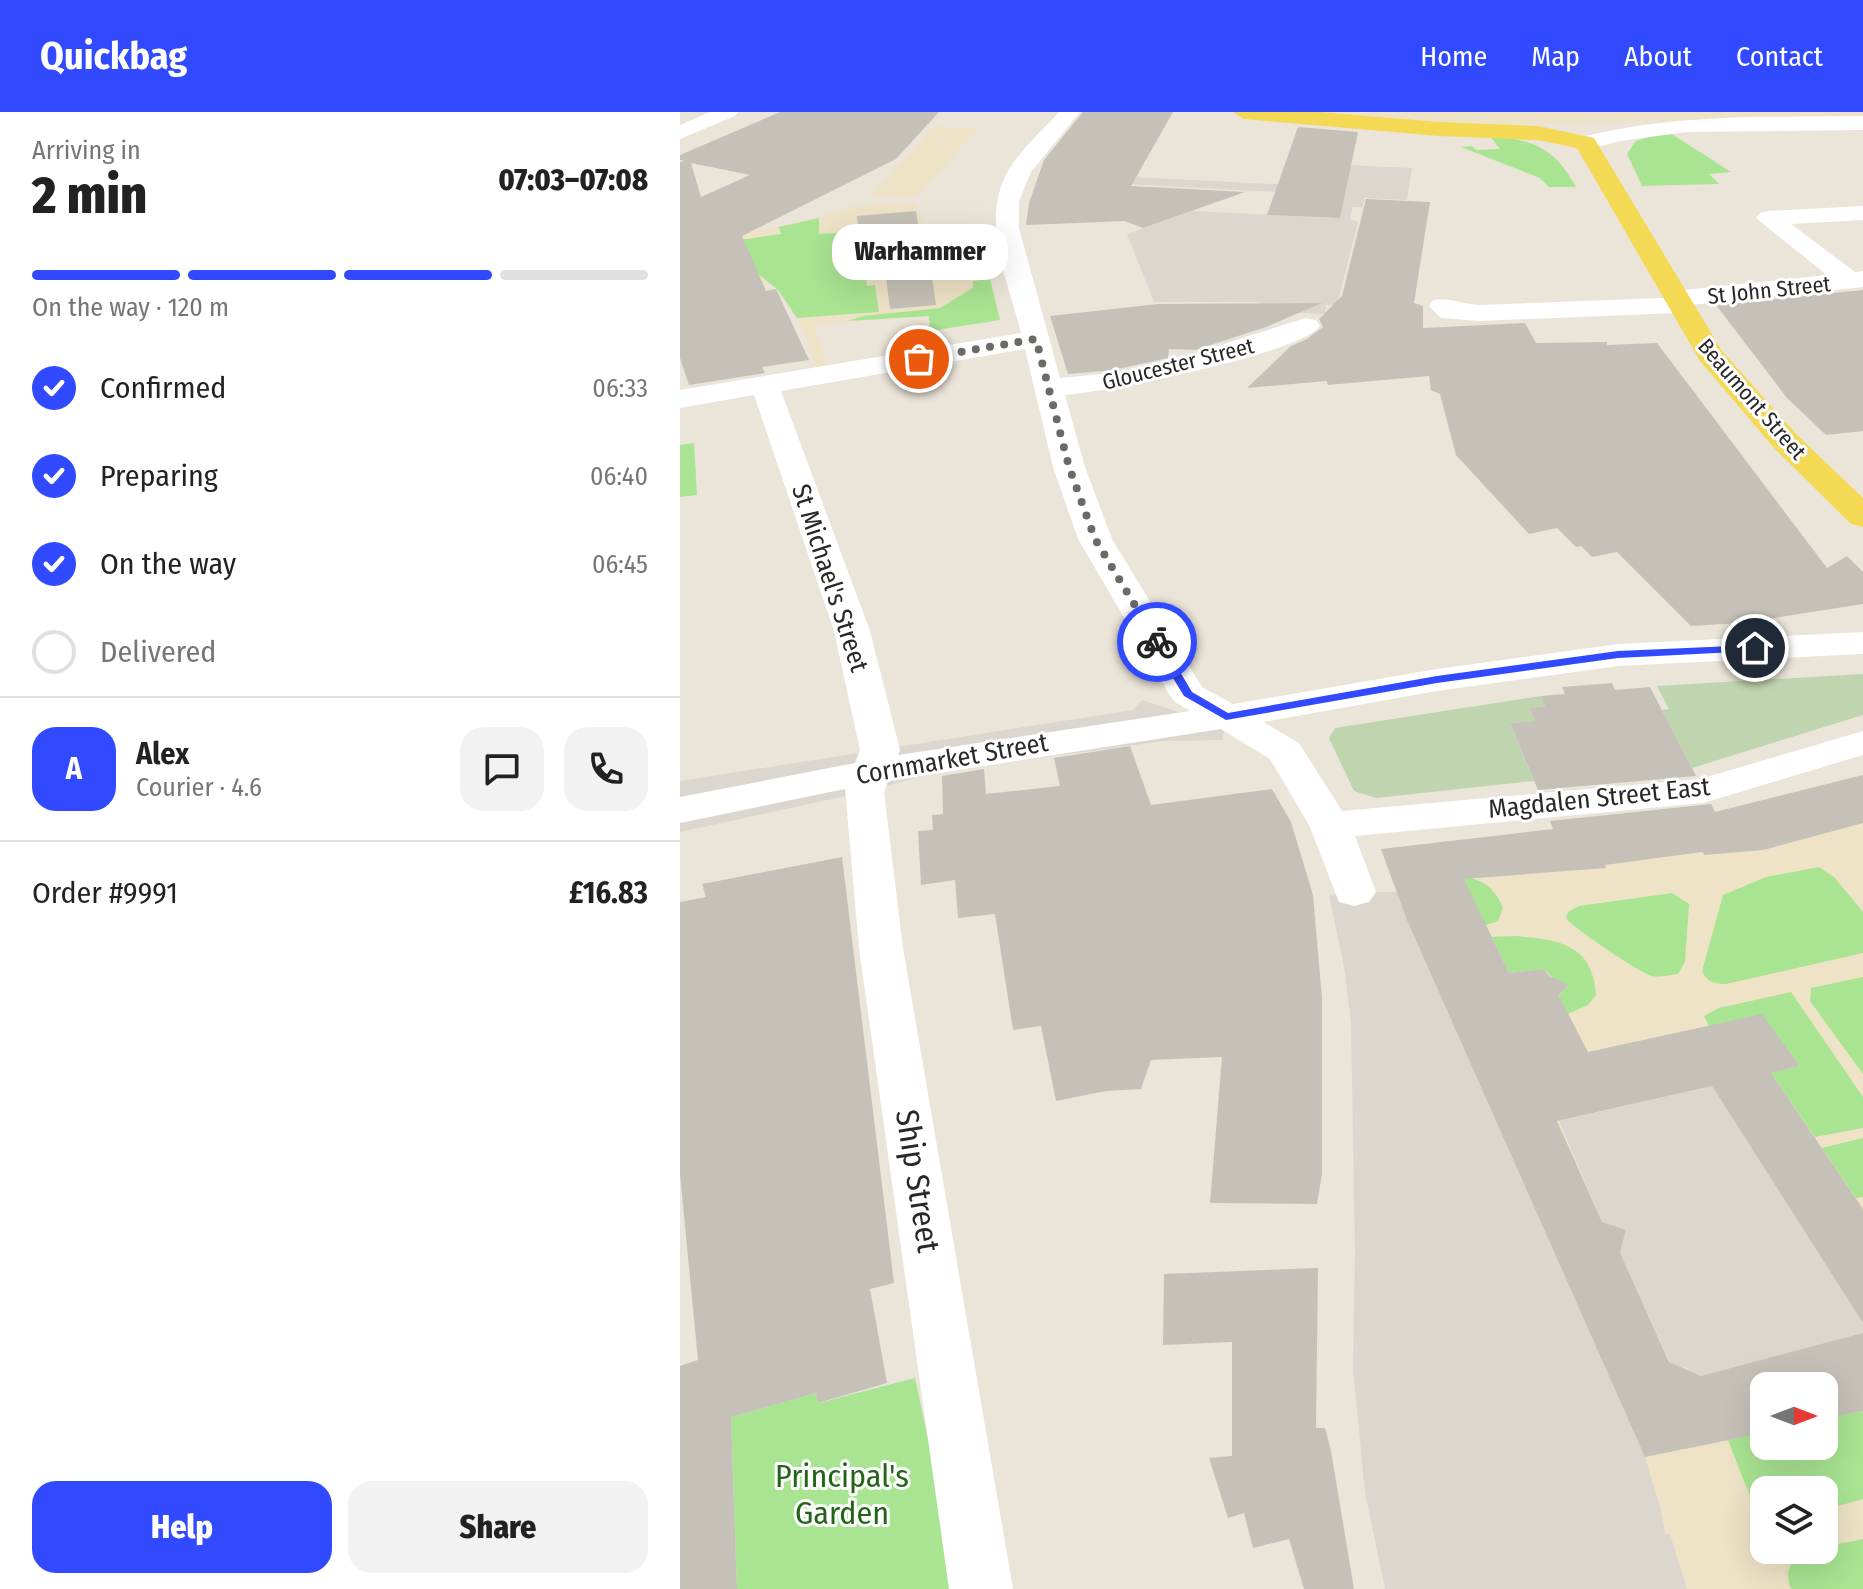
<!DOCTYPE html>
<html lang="en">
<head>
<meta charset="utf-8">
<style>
	body { margin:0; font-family:"Fira Sans Condensed",sans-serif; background:#f2f2f2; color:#222; height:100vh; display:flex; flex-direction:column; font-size:30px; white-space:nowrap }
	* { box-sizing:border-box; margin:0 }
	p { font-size:26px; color:#767676 }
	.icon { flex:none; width:44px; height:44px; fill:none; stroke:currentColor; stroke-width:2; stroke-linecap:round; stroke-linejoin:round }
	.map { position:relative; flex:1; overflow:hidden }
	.side { display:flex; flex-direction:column; background:#fff; width:680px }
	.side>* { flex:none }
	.needle { width:52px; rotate:90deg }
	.buttons { position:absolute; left:1070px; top:1260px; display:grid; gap:16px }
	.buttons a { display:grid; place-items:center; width:88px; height:88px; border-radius:16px; background:#fff; box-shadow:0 8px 32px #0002; font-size:40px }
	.pin { position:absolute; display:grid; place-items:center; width:68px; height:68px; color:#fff; margin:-34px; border:4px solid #fff; border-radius:50%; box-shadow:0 2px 8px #0007 }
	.courier { position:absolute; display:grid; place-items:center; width:80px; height:80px; margin:-40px; border:6px solid #314aff; border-radius:50%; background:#fff; color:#222; box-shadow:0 2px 10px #0007 }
	.bubble { position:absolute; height:56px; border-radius:24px; background:#fff; box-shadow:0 8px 32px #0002; font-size:26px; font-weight:800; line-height:56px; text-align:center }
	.head em { font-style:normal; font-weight:800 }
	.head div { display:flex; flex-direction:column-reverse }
	.head { display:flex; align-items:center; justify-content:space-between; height:136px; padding:0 32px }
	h1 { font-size:52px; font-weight:800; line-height:60px }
	.bar { display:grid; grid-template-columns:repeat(4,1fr); gap:12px 8px; align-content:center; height:96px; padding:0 32px }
	.bar i { height:10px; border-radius:6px; background:#e0e0e0 }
	.bar .current { background:#314aff }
	.bar p { grid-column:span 4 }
	.line { display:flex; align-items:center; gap:20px; padding:0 32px; border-top:2px solid #e0e0e0 }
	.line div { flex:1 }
	.round { display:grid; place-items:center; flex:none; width:84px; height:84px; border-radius:24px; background:#f2f2f2 }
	ol { padding:0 32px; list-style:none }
	li { display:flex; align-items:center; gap:24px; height:88px }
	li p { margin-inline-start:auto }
	li .icon { padding:8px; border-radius:50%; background:#314aff; color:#fff; stroke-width:4 }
	li:last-child { color:#767676 }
	li i { width:44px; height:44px; border:4px solid #e0e0e0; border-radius:50% }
	.primary-button { display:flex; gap:16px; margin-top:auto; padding:16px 32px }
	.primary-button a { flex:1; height:92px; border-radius:24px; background:#314aff; color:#fff; font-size:32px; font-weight:800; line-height:92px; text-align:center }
	.primary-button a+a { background:#f2f2f2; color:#222 }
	header { display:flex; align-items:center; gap:48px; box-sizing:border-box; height:112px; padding:0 40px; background:#314aff; color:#fff }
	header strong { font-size:38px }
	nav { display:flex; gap:44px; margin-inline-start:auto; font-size:28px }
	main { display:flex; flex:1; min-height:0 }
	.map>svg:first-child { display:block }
	.education { fill:#eee3c6; fill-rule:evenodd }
	.green { fill:#a9e492 }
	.cemetery { fill:#bfd5af }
	.plaza { fill:#dbd7cf }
	.building { fill:#c6c1b8; fill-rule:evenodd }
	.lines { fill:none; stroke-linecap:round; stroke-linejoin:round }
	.street { fill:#fff; fill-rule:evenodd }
	.secondary { fill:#fff; fill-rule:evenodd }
	.primary { fill:#f4d954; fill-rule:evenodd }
	.route { fill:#314aff }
	.done { stroke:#6c6a66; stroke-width:8; stroke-dasharray:0 14.4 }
	.labels { text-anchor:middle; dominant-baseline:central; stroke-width:6; stroke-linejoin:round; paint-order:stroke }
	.far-street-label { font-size:22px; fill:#282828; stroke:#fff }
	.street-label { font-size:26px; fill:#282828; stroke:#fff }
	.near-street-label { font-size:32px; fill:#282828; stroke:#fff }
	.near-park-label { font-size:32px; fill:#226517; stroke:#fff }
</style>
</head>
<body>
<header>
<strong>Quickbag</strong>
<nav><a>Home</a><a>Map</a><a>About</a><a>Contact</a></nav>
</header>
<main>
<section class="side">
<div class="head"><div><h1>2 min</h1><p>Arriving in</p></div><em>07:03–07:08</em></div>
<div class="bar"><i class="current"></i><i class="current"></i><i class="current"></i><i></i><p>On the way · 120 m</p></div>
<ol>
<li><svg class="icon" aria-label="check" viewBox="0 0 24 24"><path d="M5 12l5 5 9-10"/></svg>Confirmed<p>06:33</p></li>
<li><svg class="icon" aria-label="check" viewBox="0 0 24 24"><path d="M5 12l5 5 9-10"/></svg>Preparing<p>06:40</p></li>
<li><svg class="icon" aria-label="check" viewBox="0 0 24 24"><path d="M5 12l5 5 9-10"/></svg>On the way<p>06:45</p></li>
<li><i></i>Delivered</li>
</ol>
<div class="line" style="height:144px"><b class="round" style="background:#314aff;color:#fff">A</b><div><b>Alex</b><p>Courier · 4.6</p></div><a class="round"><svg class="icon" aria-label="chat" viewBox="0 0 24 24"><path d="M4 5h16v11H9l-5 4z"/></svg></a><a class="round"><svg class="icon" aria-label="phone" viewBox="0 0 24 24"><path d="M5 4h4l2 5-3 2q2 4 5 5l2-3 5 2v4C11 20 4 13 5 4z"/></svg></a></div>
<div class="line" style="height:104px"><div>Order #9991</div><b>£16.83</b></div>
<div class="primary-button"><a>Help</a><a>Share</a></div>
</section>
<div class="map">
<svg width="1183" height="1477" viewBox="0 0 1183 1477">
	<rect width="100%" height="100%" fill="#ebe4d8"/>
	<g class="education">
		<path d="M642 0H1183V5L826 12 760 10Z"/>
		<path d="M255 14 298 17 235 86H189Z"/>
		<path d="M191 91 236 92 254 144H286L290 154 307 153 320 208 250 219 249 204 133 213 148 254 137 256 121 214 109 191 98 178 90 172 36 179 57 121 99 115Z"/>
		<path d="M1183 662V1477H1007L990 1422 985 1423 979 1398 893 1186 797 964 718 766H711L700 737 1035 700ZM1084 1274H1144V1334H1084ZM1084 1378H1144V1438H1084Z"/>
	</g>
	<g class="green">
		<path d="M987 19 1051 60 1029 62 1039 72 962 74 947 42 956 29Z"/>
		<path d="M810 24C854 28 874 35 896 75H869L860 66 781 35 792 34 796 38 820 37Z"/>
		<path d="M139 106V122L170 120 176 158 185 157 187 174 195 173 199 200 117 206 98 178 67 153 60 128 101 122 99 115Z"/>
		<path d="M310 167 320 208 250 219 249 204 167 209 183 204 260 196 293 176V169Z"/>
		<path d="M14 331 17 383 0 385V333Z"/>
		<path d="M1139 755 1154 765 1183 800V841L1046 872C1035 872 1027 870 1022 859L1043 783 1086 765Z"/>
		<path d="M776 764C801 766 813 773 823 796L818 809 798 816Z"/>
		<path d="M992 781 1009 792 1005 850 998 862C990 863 980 866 972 864 960 861 892 815 886 806L888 800 899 794Z"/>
		<path d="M836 824C879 828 913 832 916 883L908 893 888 902 879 885 884 878 864 857 829 861 812 825Z"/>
		<path d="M1183 865V962L1130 889 1131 876Z"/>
		<path d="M1111 880 1183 985V1016L1135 1025 1091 961 1120 954 1082 903 1029 914 1024 904 1039 896Z"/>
		<path d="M1183 1026V1085L1176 1086 1142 1036Z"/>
		<path d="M235 1266 280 1477H57L51 1305 136 1281 139 1291Z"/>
		<path d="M1183 1299V1387L1144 1398V1378H1084L1082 1415 1048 1328 1084 1321V1334H1144V1307Z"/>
		<path d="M1183 1427V1477H1111C1094 1436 1155 1434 1183 1427Z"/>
	</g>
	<g class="cemetery">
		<path d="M1183 562V603L1012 656 982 598 989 597 977 574Z"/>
		<path d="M861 584 865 594 850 596 855 609 830 611 854 669 696 686 674 679 649 626 655 616Z"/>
	</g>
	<g class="plaza">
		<path d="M665 53 732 56 727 88 685 86 682 95H673L670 107 678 110 657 193H646L645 202 620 201 576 190H474L447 122 512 99 652 106Z"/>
		<path d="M450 65 656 75 654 83 445 72Z"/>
		<path d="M462 588 523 608 544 619 542 628 484 629 261 659 184 680 0 720V669L453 598Z"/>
		<path d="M674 780H717L965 1345 981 1398 985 1422H990L1007 1477H705L685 1380 673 1257 675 1140 671 911 665 860 649 783Z"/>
		<path d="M1032 974 1183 1211V1224L1016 1265 1006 1255 993 1256 936 1135 943 1129 945 1123 941 1116 924 1114 879 1009Z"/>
	</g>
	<g class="building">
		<path d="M100 0H259L216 47 62 124 86 179 96 177 129 248 82 255 85 261 9 273 0 246V50L5 49 0 48V43ZM11 51 70 63 21 85Z"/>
		<path d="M403 0H493L451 74 565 80 463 116 445 109 346 113 349 91 364 48Z"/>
		<path d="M618 15 678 20 660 106 587 103Z"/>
		<path d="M686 87 750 90 734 191 743 194V216L845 211 856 231 927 230V233L977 231 1147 456 1167 444 1183 460V492L1061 511 1011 514 937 440 912 445 901 434 896 435 877 416 849 422 776 343 760 282 751 278 749 264 648 273 646 269 567 276 611 234 627 227 643 215 639 207 662 184Z"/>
		<path d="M236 99 243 144 249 143 256 193 210 197 204 149 182 151 177 104Z"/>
		<path d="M1183 178V319L1146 323 1107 286 1036 193Z"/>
		<path d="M642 191 586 215 515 238 489 237 488 246 433 258 388 262 370 204 478 192Z"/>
		<path d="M932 571 935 578 970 575 1016 664 858 678 830 611 855 609 850 596 865 594 861 584 885 582 882 575Z"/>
		<path d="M450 634 471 693 592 677 611 710 633 783 642 886V1062L637 1092 530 1091 542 945 471 948 461 977 426 979 376 989 361 914 333 918 315 802 278 806 275 768 241 773 238 719 253 718 252 703 263 702 262 664 304 657 306 682 380 674 374 646Z"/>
		<path d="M1183 663V711L1109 731 1083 738 1025 743 1022 740 925 753 926 756 784 767 829 861 864 857 869 864 888 872 879 884 908 940 1082 902 1120 954 1091 961 1183 1097V1211L1032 974 877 1009 922 1110 946 1118 940 1141 989 1250 1021 1264 1183 1221V1299L1144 1307V1274H1084V1321L965 1345 727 808 701 737 873 717 870 709 1031 692 1035 700Z"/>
		<path d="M162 745 214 1171 190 1177 207 1271 138 1291 136 1281 51 1305 57 1477H0V1254L18 1248 0 1062V790L26 785 22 772Z"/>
		<path d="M638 1156 636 1316H645L651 1339 674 1477H624L609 1427 573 1436 564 1401 548 1406 529 1346 552 1344V1230L483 1233 484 1162Z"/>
	</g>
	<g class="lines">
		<g class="street">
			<path d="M30 0H58L55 4 0 27V13Z"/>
			<path d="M379 0H400L351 60 339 89V116L380 266 433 261 493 248 626 206 636 208 640 214C620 242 425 280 385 283L405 355 432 427 522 575 553 592 757 557 938 532 1183 520V542L938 554 757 579 583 610 619 631 662 699 1020 667 1183 619V643L1023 691 675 724 696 780 689 790 674 794 659 790 629 713 590 647 541 617 208 669 204 680 223 836 333 1477H269L179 836 165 677 0 711V685L175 651 180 638 154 519 74 283 0 296V278L341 221C328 169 299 108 329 57 342 36 363 18 379 0ZM345 237 373 355 398 427 489 582 495 590 510 599 218 643 220 638 190 519 101 279Z"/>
			<path d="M1183 94V108L1111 112 1175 160 1183 159V175L1011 193 1007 199 998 201 799 209 761 206 749 194 753 188C766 185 783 192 799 193L983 186 995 179 1147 163 1076 106 1080 101 1088 99Z"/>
		</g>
		<path class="secondary" d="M1183 4V18L1007 20 940 29 906 38 898 36 895 31 898 26C992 2 1086 5 1183 4Z"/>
		<path class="primary" d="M553 0H640L759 10 858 14 914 26 1042 239 1117 323 1183 386V415L1171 412 1095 337 1020 249 897 36 858 28 759 24 564 7Z"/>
	</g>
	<path class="route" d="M473 528H481L512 580 548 601 757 564 938 539 1075 533 1081 536 1075 539 938 546 757 571 546 608 504 584 471 530Z"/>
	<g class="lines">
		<path class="done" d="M239 247 356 227 389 355 415 427 477 530"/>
	</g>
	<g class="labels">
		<g class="far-street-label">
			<text transform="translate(1089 178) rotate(-6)">St John Street</text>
			<text transform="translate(498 252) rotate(-14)">Gloucester Street</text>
			<text transform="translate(1072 287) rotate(49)">Beaumont Street</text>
		</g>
		<g class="street-label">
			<text transform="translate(150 466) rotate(72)">St Michael's Street</text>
			<text transform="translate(272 647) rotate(-10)">Cornmarket Street</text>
			<text transform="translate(919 686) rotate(-6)">Magdalen Street East</text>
		</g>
		<g class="near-street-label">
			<text transform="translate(238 1069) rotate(81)">Ship Street</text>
		</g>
		<g class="near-park-label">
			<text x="162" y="1364">Principal's<tspan x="162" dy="37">Garden</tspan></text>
		</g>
	</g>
</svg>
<div class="buttons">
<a><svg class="needle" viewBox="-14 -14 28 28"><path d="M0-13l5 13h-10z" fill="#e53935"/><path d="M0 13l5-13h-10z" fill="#767676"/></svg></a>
<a><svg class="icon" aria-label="layers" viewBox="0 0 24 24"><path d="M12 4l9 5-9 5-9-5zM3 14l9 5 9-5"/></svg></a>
</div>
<div class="pin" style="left:239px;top:247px;background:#ea580c"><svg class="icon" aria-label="bag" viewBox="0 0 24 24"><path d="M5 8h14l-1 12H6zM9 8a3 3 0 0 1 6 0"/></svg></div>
<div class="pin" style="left:1075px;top:536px;background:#1f2937"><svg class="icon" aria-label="home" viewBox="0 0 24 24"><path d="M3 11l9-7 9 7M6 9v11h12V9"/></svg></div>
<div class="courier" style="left:477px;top:530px"><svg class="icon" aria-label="bike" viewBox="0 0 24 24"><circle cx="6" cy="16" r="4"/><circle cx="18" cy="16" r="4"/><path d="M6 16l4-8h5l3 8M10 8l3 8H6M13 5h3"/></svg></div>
<div class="bubble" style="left:152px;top:112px;width:176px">Warhammer</div>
</div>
</main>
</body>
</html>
